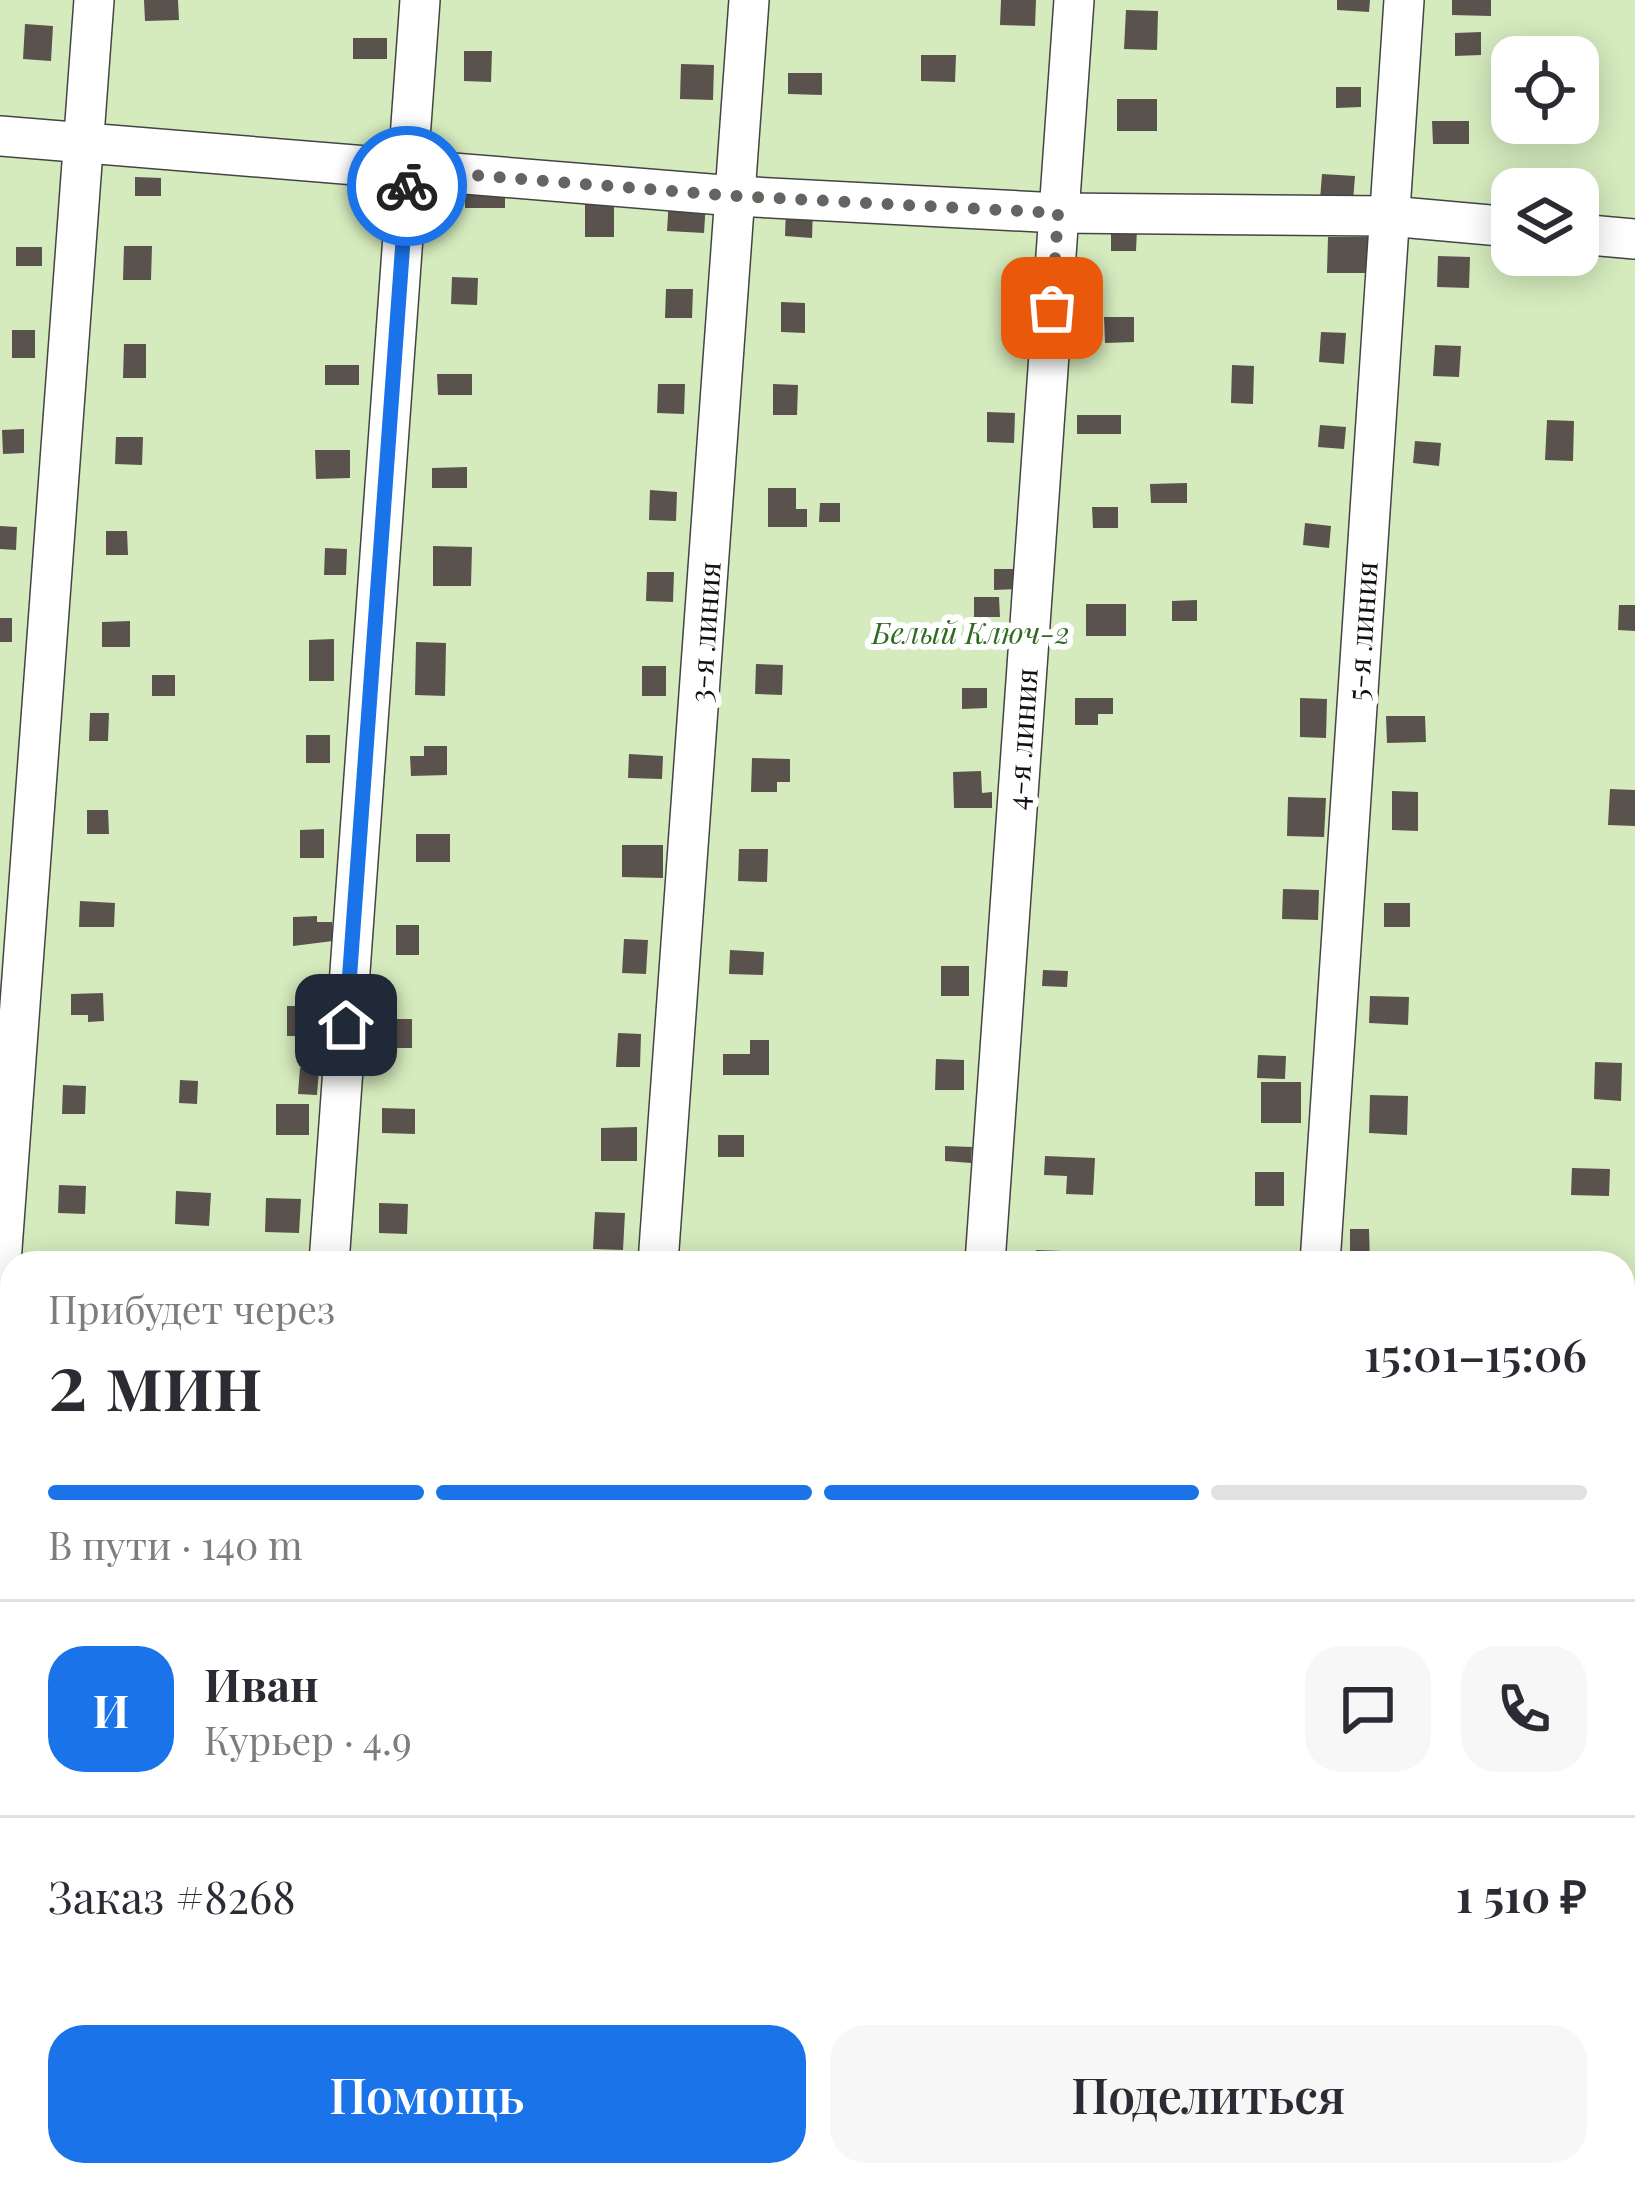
<!DOCTYPE html>
<html lang="ru">
<head>
<meta charset="utf-8">
<style>
	body { margin:0; font-family:"Playfair Display",serif; background:#f7f7f7; color:#2b2b33; height:100vh; display:flex; flex-direction:column; font-size:45px; white-space:nowrap }
	* { box-sizing:border-box; margin:0 }
	p { font-size:39px; color:#7c7c81 }
	.icon { flex:none; width:66px; height:66px; fill:none; stroke:currentColor; stroke-width:2; stroke-linecap:round; stroke-linejoin:round }
	.map { position:relative; flex:1; overflow:hidden }
	.drawer { position:absolute; left:0px; top:1251px; width:1635px; height:936px; display:flex; flex-direction:column; background:#fff; border-radius:36px 36px 0 0; box-shadow:0 6px 30px #0003 }
	.drawer>* { flex:none }
	.fabs { position:absolute; left:1491px; top:36px; display:grid; gap:24px }
	.fabs a { display:grid; place-items:center; width:108px; height:108px; border-radius:24px; background:#fff; box-shadow:0 6px 30px #0003; font-size:60px }
	.pin { position:absolute; display:grid; place-items:center; width:102px; height:102px; color:#fff; margin:-51px; border-radius:24px; box-shadow:0 6px 18px #0006 }
	.courier { position:absolute; display:grid; place-items:center; width:120px; height:120px; margin:-60px; border:9px solid #1a73e8; border-radius:50%; background:#fff; color:#222; box-shadow:0 3px 15px #0007 }
	.summary em { font-style:normal; font-weight:600 }
	.summary div { display:flex; flex-direction:column-reverse }
	.summary { display:flex; align-items:center; justify-content:space-between; height:204px; padding:0 48px }
	h1 { font-size:78px; font-weight:600; line-height:90px }
	.bar { display:grid; grid-template-columns:repeat(4,1fr); gap:18px 12px; align-content:center; height:144px; padding:0 48px }
	.bar i { height:15px; border-radius:9px; background:#e1e1e2 }
	.bar .current { background:#1a73e8 }
	.bar p { grid-column:span 4 }
	.line { display:flex; align-items:center; gap:30px; padding:0 48px; border-top:3px solid #e1e1e2 }
	.line div { flex:1 }
	.round { display:grid; place-items:center; flex:none; width:126px; height:126px; border-radius:36px; background:#f7f7f7 }
	.cta { display:flex; gap:24px; margin-top:auto; padding:24px 48px }
	.cta a { flex:1; height:138px; border-radius:36px; background:#1a73e8; color:#fff; font-size:48px; font-weight:600; line-height:138px; text-align:center }
	.cta a+a { background:#f7f7f7; color:#2b2b33 }
	.map>svg:first-child { display:block }
	.green { fill:#d5ebbd; fill-rule:evenodd }
	.building { fill:#5a524d }
	.lines { fill:none; stroke-linecap:round; stroke-linejoin:round }
	.minor-casing { stroke:#444; stroke-width:42 }
	.minor { stroke:#fff; stroke-width:39 }
	.done { stroke:#646461; stroke-width:12; stroke-dasharray:0 21.6 }
	.route { stroke:#1a73e8; stroke-width:15 }
	.labels { text-anchor:middle; dominant-baseline:central; stroke-width:12; stroke-linejoin:round; paint-order:stroke }
	.street-label { font-size:30px; fill:#111; stroke:#fff }
	.park-label { font-size:30px; font-style:italic; fill:#2f6b1f; stroke:#fff }
</style>
</head>
<body>
<div class="map">
<svg width="1635" height="2187" viewBox="0 0 1635 2187">
	<rect width="100%" height="100%" fill="#fffdf5"/>
	<path class="green" d="M0 0H1635V2187H0ZM1512 57H1578V123H1512ZM1512 189H1578V255H1512ZM12 1263H1623V2175H12Z"/>
	<g class="building">
		<path d="M144 0H178L179 20 145 21Z"/>
		<path d="M1001 0H1036L1035 26 1000 25Z"/>
		<path d="M1337 0H1370L1369 12 1337 10Z"/>
		<path d="M1452 0H1491V16L1452 15Z"/>
		<path d="M1126 10 1158 11 1157 50 1124 49Z"/>
		<path d="M25 24 53 26 51 61 23 59Z"/>
		<path d="M1481 32V55L1455 56V33Z"/>
		<rect x="353" y="38" width="34" height="21"/>
		<path d="M464 51H492L491 82 464 81Z"/>
		<path d="M921 55H956L955 82 921 81Z"/>
		<path d="M681 64 714 65 713 100 680 99Z"/>
		<path d="M788 73H822V95L788 94Z"/>
		<path d="M1336 87H1361V107L1336 108Z"/>
		<rect x="1117" y="99" width="40" height="32"/>
		<path d="M1432 121H1469V144H1433Z"/>
		<path d="M1322 174 1355 176 1353 201 1320 199Z"/>
		<path d="M135 177 161 178V196H135Z"/>
		<path d="M465 181 505 182V208H465Z"/>
		<path d="M669 198 706 200 704 233 667 231Z"/>
		<rect x="585" y="203" width="29" height="34"/>
		<path d="M786 207 813 208 812 238 785 236Z"/>
		<path d="M1111 227 1137 229 1136 251H1111Z"/>
		<path d="M1328 237H1368V273H1327Z"/>
		<path d="M124 246H152L151 280H123Z"/>
		<rect x="16" y="247" width="26" height="19"/>
		<path d="M1438 256 1470 257 1469 288 1437 287Z"/>
		<path d="M452 277 478 278 477 305 451 304Z"/>
		<path d="M666 289H693L692 318H665Z"/>
		<path d="M781 302 805 303V333L781 332Z"/>
		<path d="M1104 317H1134V342L1105 343Z"/>
		<rect x="12" y="330" width="23" height="28"/>
		<path d="M1321 332 1346 333 1344 364 1319 362Z"/>
		<path d="M124 344H146V378H123Z"/>
		<path d="M1435 345 1461 346 1459 377 1433 376Z"/>
		<rect x="325" y="365" width="34" height="20"/>
		<path d="M1232 365 1254 366 1253 404 1231 403Z"/>
		<path d="M437 374H472V395H438Z"/>
		<path d="M658 384H685L684 414 657 413Z"/>
		<path d="M773 384 798 385 797 415H773Z"/>
		<path d="M987 412 1015 413 1014 443 987 442Z"/>
		<rect x="1077" y="415" width="44" height="19"/>
		<path d="M1547 420 1574 421 1573 461 1545 460Z"/>
		<path d="M1320 425 1346 427 1344 449 1318 447Z"/>
		<path d="M24 429V453L3 454 2 430Z"/>
		<path d="M116 437H143L142 465 115 464Z"/>
		<path d="M1415 441 1441 443 1439 466 1413 463Z"/>
		<path d="M315 450H350V478L316 479Z"/>
		<path d="M467 467V488H432V468Z"/>
		<path d="M1187 483V503H1151L1150 484Z"/>
		<path d="M768 488H796V509H807V527H768Z"/>
		<path d="M650 490 677 492 676 521 649 520Z"/>
		<path d="M820 503H840V522H819Z"/>
		<path d="M1092 507H1118V528H1093Z"/>
		<path d="M1305 523 1331 526 1329 548 1303 545Z"/>
		<path d="M0 526 17 527 16 550 0 549Z"/>
		<path d="M106 531H127L128 555H106Z"/>
		<path d="M433 546 472 547 471 586H433Z"/>
		<path d="M325 548 347 549 346 575H324Z"/>
		<path d="M994 569H1019V589L994 590Z"/>
		<path d="M647 572H674L673 602 646 601Z"/>
		<path d="M974 597H999L1000 617H974Z"/>
		<path d="M1197 600V621H1172V601Z"/>
		<rect x="1086" y="604" width="40" height="32"/>
		<path d="M1619 605H1635V631L1618 630Z"/>
		<rect x="0" y="618" width="12" height="24"/>
		<path d="M130 621V647H102V622Z"/>
		<path d="M334 639V681H309V640Z"/>
		<path d="M416 642 446 643 445 696 415 695Z"/>
		<path d="M756 664 783 665 782 695 755 694Z"/>
		<rect x="642" y="666" width="24" height="30"/>
		<rect x="152" y="675" width="23" height="21"/>
		<path d="M962 688H987V708L962 709Z"/>
		<path d="M1075 698H1113V714H1098V725H1075Z"/>
		<path d="M1300 698 1327 699 1326 738 1300 737Z"/>
		<path d="M90 713H109L108 741H89Z"/>
		<path d="M1386 716H1425L1426 742 1387 743Z"/>
		<rect x="306" y="735" width="24" height="28"/>
		<path d="M424 746H447V775L411 776 410 756H424Z"/>
		<path d="M629 754 663 756 662 779 628 778Z"/>
		<path d="M752 758 790 759V782H777V792H751Z"/>
		<path d="M981 771 982 793 992 792V808H954L953 772Z"/>
		<path d="M1610 789 1635 790V826L1608 825Z"/>
		<path d="M1392 791 1418 792V831L1392 830Z"/>
		<path d="M1288 797 1326 798 1324 837 1287 836Z"/>
		<path d="M87 810H108L109 834H87Z"/>
		<path d="M324 829V858H300V830Z"/>
		<rect x="416" y="834" width="34" height="28"/>
		<path d="M622 845H663V878L622 877Z"/>
		<path d="M739 849H768L767 882 738 881Z"/>
		<path d="M1283 889 1319 890 1318 920 1282 919Z"/>
		<path d="M80 901 115 903 114 927H79Z"/>
		<rect x="1384" y="903" width="26" height="24"/>
		<path d="M317 916V922H332L333 941 293 946V917Z"/>
		<rect x="396" y="925" width="23" height="30"/>
		<path d="M624 939 648 940 646 974 622 973Z"/>
		<path d="M730 950 764 952 763 975 729 974Z"/>
		<rect x="941" y="966" width="28" height="30"/>
		<path d="M1043 970 1068 971 1067 987 1042 986Z"/>
		<path d="M103 993 104 1021 88 1022V1015H71V994Z"/>
		<path d="M1370 996 1409 997 1408 1025 1369 1023Z"/>
		<rect x="287" y="1006" width="33" height="30"/>
		<rect x="388" y="1019" width="24" height="29"/>
		<path d="M618 1033 641 1034 640 1067H616Z"/>
		<path d="M750 1040H769V1075H723V1054H750Z"/>
		<path d="M1258 1055 1286 1056 1285 1079 1257 1078Z"/>
		<path d="M936 1059 964 1060V1090H935Z"/>
		<path d="M1595 1062 1622 1063 1621 1101 1594 1099Z"/>
		<path d="M300 1068 319 1069 317 1095 298 1094Z"/>
		<path d="M180 1080 198 1081 197 1104 179 1103Z"/>
		<rect x="1261" y="1082" width="40" height="41"/>
		<path d="M63 1085 86 1086 85 1114H62Z"/>
		<path d="M1370 1095 1408 1096 1407 1135 1369 1133Z"/>
		<rect x="276" y="1104" width="33" height="31"/>
		<path d="M382 1108 415 1109V1134L382 1133Z"/>
		<path d="M637 1127V1161H601V1128Z"/>
		<rect x="718" y="1135" width="26" height="22"/>
		<path d="M945 1146 972 1147 971 1163 945 1161Z"/>
		<path d="M1045 1156 1095 1158 1093 1195 1066 1194 1067 1176 1044 1175Z"/>
		<path d="M1572 1168 1610 1169 1609 1196 1571 1195Z"/>
		<rect x="1255" y="1172" width="29" height="34"/>
		<path d="M59 1185 86 1186 85 1214 58 1213Z"/>
		<path d="M176 1191 211 1193 209 1226 175 1224Z"/>
		<path d="M266 1198 301 1199 299 1233 265 1232Z"/>
		<path d="M379 1203 408 1204 407 1234 379 1233Z"/>
		<path d="M595 1212 625 1213 623 1250 593 1249Z"/>
		<path d="M1350 1229H1369L1370 1263H1350Z"/>
		<path d="M1036 1250 1063 1251V1263H1036Z"/>
		<path d="M1579 1256 1605 1258V1263H1579Z"/>
		<rect x="0" y="1878" width="12" height="29"/>
		<path d="M12 1972V2001H0V1973Z"/>
		<path d="M0 2071 12 2072V2095L0 2094Z"/>
		<rect x="204" y="2175" width="24" height="12"/>
		<rect x="1517" y="2175" width="24" height="12"/>
		<path d="M311 2180 345 2181V2187H311Z"/>
	</g>
	<g class="lines">
		<defs>
			<g id="minor">
				<path d="M0 136 735 196 1058 213 1389 216 1512 227"/>
				<path d="M1578 234 1635 239"/>
				<path d="M329 1263 420 0"/>
				<path d="M658 1263 749 0"/>
				<path d="M985 1263 1074 0"/>
				<path d="M1320 1263 1404 0"/>
				<path d="M0 1276 94 0"/>
				<path d="M1623 1557 1635 1398"/>
				<path d="M0 1863 12 1864"/>
				<path d="M1623 1982H1635"/>
				<path d="M260 2187 261 2175"/>
				<path d="M591 2187 592 2175"/>
				<path d="M920 2187V2175"/>
				<path d="M1256 2187 1257 2175"/>
				<path d="M1576 2187 1577 2175"/>
			</g>
		</defs>
		<use href="#minor" class="minor-casing"/>
		<use href="#minor" class="minor"/>
	</g>
	<g class="lines">
		<path class="done" d="M407 186 408 170 735 196 1058 213 1052 308"/>
		<path class="route" d="M346 1025 407 186"/>
	</g>
	<g class="labels">
		<g class="street-label">
			<text transform="translate(1361 631) rotate(-86)">5-я линия</text>
			<text transform="translate(704 632) rotate(-86)">3-я линия</text>
			<text transform="translate(1021 739) rotate(-86)">4-я линия</text>
		</g>
		<g class="park-label">
			<text x="971" y="632">Белый Ключ-2</text>
		</g>
	</g>
</svg>
<div class="fabs">
<a><svg class="icon" aria-label="locate" viewBox="0 0 24 24"><circle cx="12" cy="12" r="6"/><path d="M12 2v4M12 18v4M2 12h4M18 12h4"/></svg></a>
<a><svg class="icon" aria-label="layers" viewBox="0 0 24 24"><path d="M12 4l9 5-9 5-9-5zM3 14l9 5 9-5"/></svg></a>
</div>
<div class="pin" style="left:1052px;top:308px;background:#ea580c"><svg class="icon" aria-label="bag" viewBox="0 0 24 24"><path d="M5 8h14l-1 12H6zM9 8a3 3 0 0 1 6 0"/></svg></div>
<div class="pin" style="left:346px;top:1025px;background:#1f2937"><svg class="icon" aria-label="home" viewBox="0 0 24 24"><path d="M3 11l9-7 9 7M6 9v11h12V9"/></svg></div>
<div class="courier" style="left:407px;top:186px"><svg class="icon" aria-label="bike" viewBox="0 0 24 24"><circle cx="6" cy="16" r="4"/><circle cx="18" cy="16" r="4"/><path d="M6 16l4-8h5l3 8M10 8l3 8H6M13 5h3"/></svg></div>
<section class="drawer">
<div class="summary"><div><h1>2 мин</h1><p>Прибудет через</p></div><em>15:01–15:06</em></div>
<div class="bar"><i class="current"></i><i class="current"></i><i class="current"></i><i></i><p>В пути · 140 m</p></div>
<div class="line" style="height:216px"><b class="round" style="background:#1a73e8;color:#fff">И</b><div><b>Иван</b><p>Курьер · 4.9</p></div><a class="round"><svg class="icon" aria-label="chat" viewBox="0 0 24 24"><path d="M4 5h16v11H9l-5 4z"/></svg></a><a class="round"><svg class="icon" aria-label="phone" viewBox="0 0 24 24"><path d="M5 4h4l2 5-3 2q2 4 5 5l2-3 5 2v4C11 20 4 13 5 4z"/></svg></a></div>
<div class="line" style="height:156px"><div>Заказ #8268</div><b>1 510 ₽</b></div>
<div class="cta"><a>Помощь</a><a>Поделиться</a></div>
</section>
</div>
</body>
</html>
